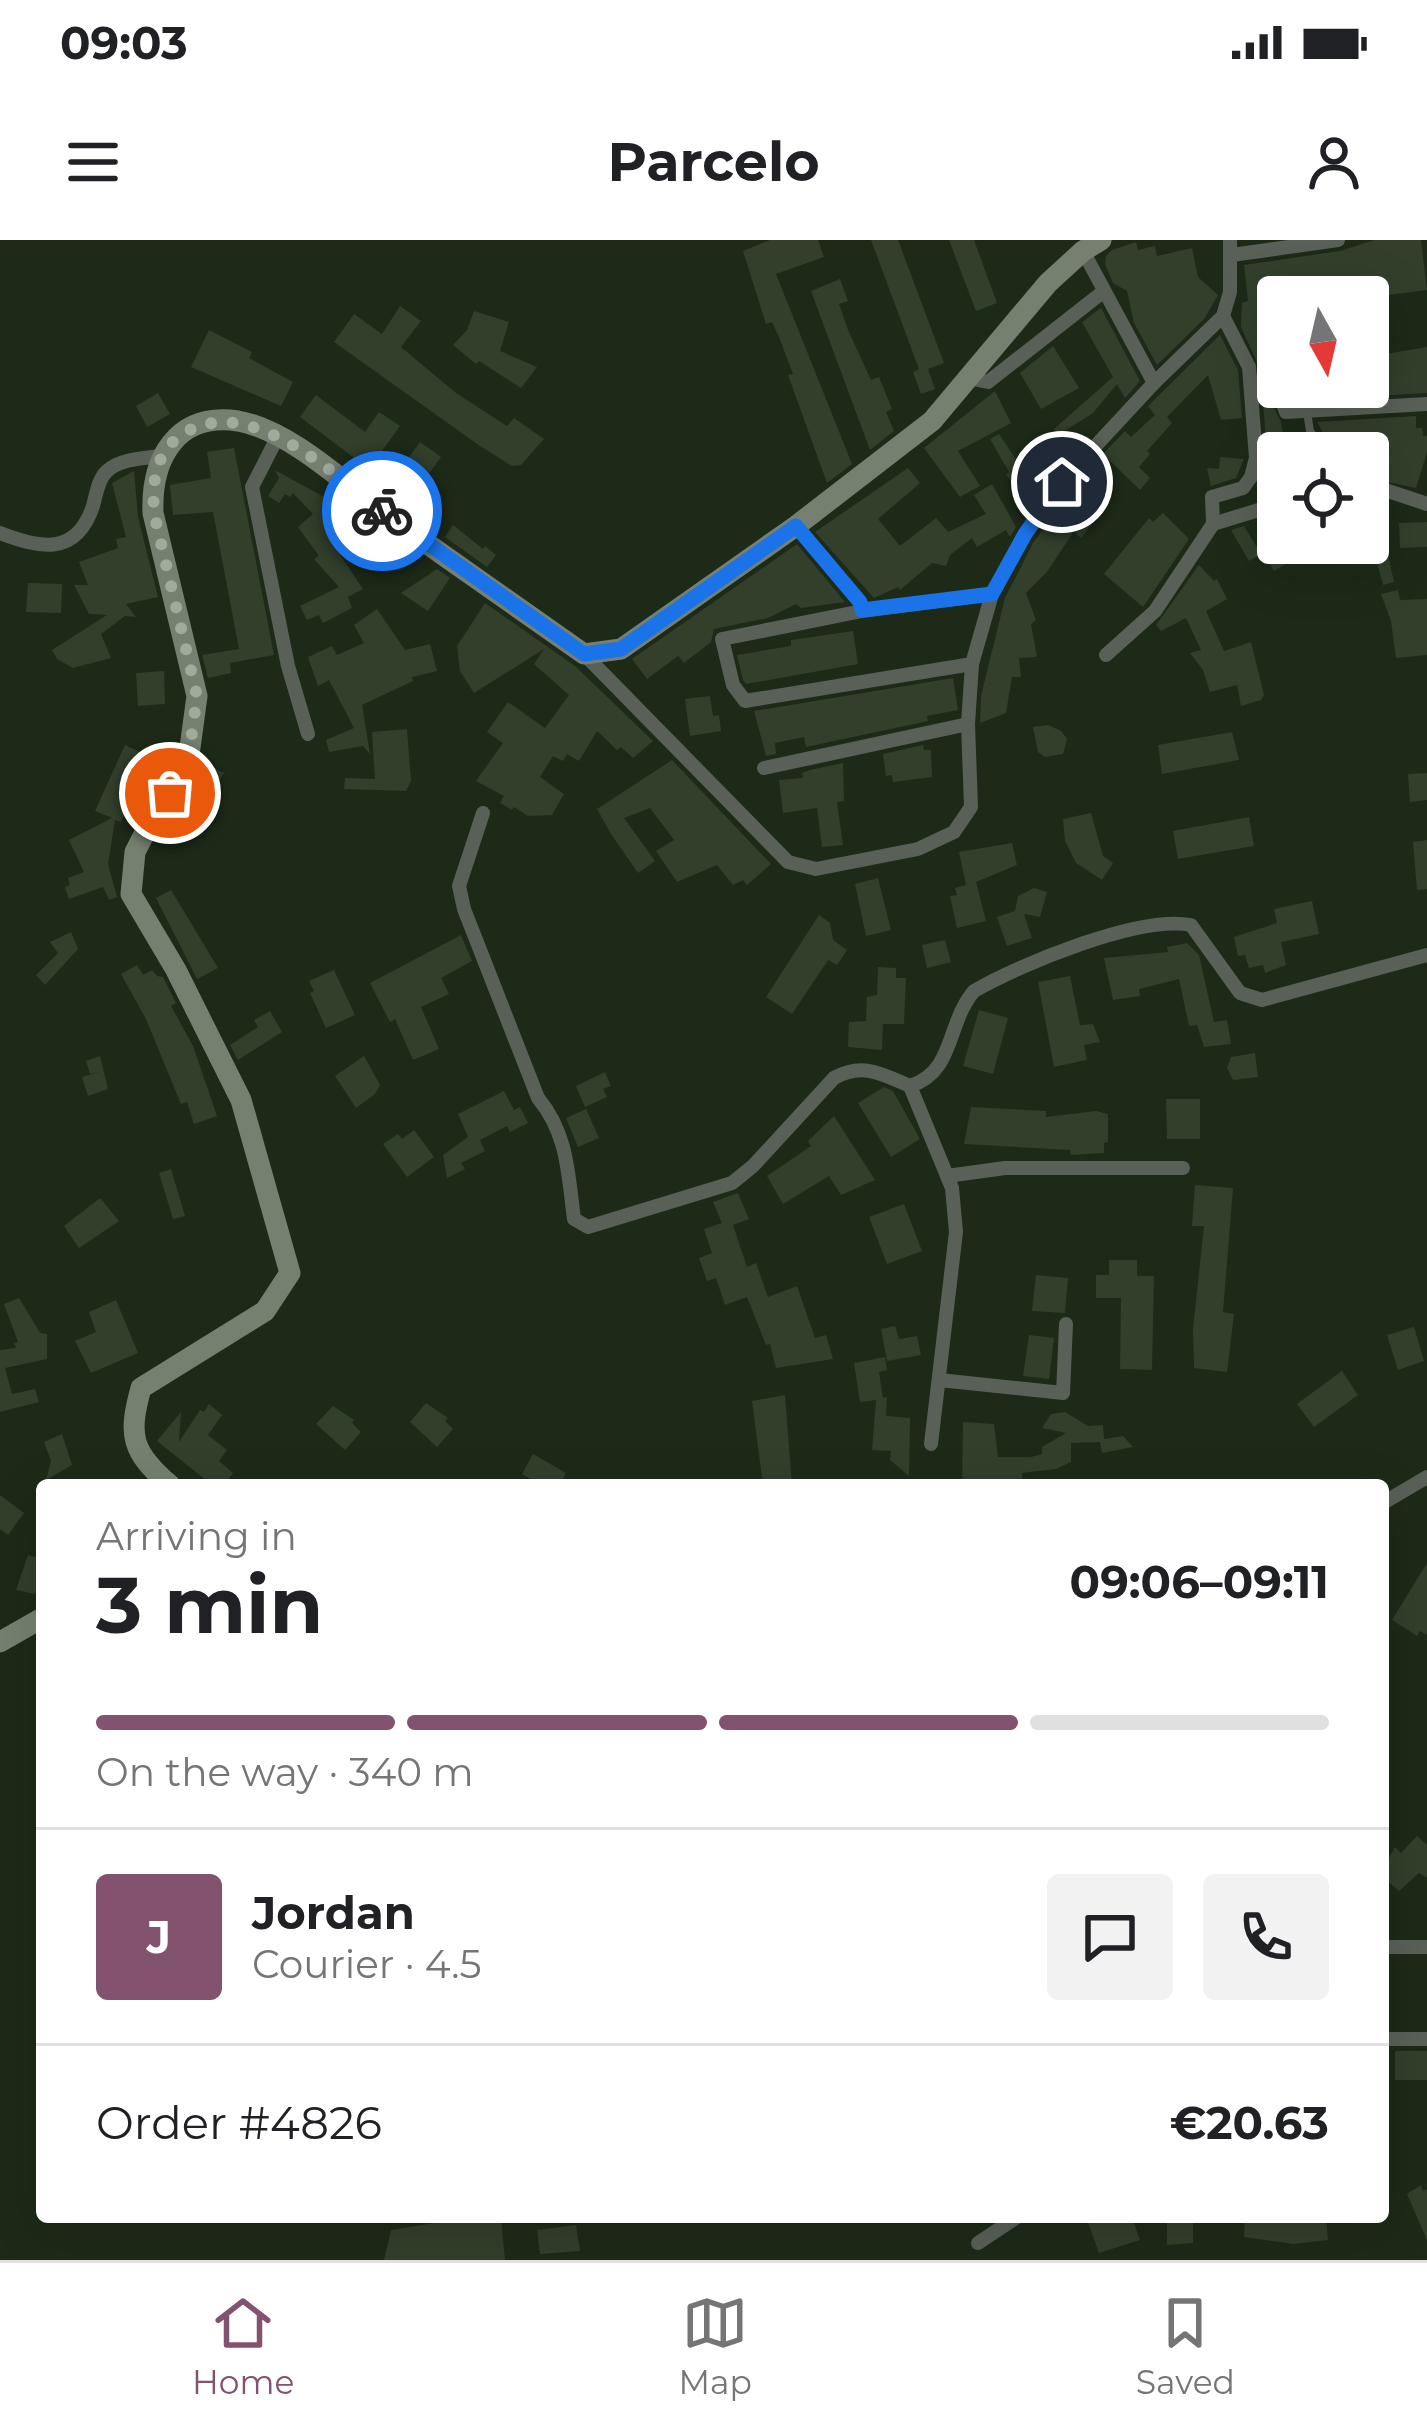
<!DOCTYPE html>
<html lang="en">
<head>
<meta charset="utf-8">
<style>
	body { margin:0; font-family:Montserrat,sans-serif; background:#f2f2f2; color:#202124; height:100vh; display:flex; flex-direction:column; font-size:45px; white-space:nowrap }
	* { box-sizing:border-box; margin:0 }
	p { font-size:39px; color:#757577 }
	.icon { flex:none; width:66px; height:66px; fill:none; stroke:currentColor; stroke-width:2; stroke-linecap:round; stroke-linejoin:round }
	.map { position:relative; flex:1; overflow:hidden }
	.panel { position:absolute; left:36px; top:1239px; width:1353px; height:744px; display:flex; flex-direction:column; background:#fff; border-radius:12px; box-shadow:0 12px 48px #0002 }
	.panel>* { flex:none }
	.needle { width:78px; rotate:172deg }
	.buttons { position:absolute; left:1257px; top:36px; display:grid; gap:24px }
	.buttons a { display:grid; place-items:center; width:132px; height:132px; border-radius:12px; background:#fff; box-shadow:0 12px 48px #0002; font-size:60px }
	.pin { position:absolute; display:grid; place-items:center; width:102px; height:102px; color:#fff; margin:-51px; border:6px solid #fff; border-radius:50%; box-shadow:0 3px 12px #0007 }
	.courier { position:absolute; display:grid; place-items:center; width:120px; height:120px; margin:-60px; border:9px solid #1a73e8; border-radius:50%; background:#fff; color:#222; box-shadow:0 3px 15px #0007 }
	.head em { font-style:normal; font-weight:700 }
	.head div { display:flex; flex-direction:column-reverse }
	.head { display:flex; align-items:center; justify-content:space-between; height:204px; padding:0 60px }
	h1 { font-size:78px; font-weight:700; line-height:90px }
	.bar { display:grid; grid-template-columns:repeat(4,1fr); gap:18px 12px; align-content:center; height:144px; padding:0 60px }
	.bar i { height:15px; border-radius:9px; background:#e0e0e0 }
	.bar .current { background:#82526e }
	.bar p { grid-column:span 4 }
	.line { display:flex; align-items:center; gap:30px; padding:0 60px; border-top:3px solid #e0e0e0 }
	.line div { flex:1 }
	.round { display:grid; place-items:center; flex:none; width:126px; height:126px; border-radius:12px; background:#f2f2f2 }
	.status { display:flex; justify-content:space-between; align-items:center; height:84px; padding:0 60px; background:#fff; direction:ltr }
	.status svg { height:33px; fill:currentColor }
	header { display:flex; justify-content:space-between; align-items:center; height:156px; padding:0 60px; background:#fff; font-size:54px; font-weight:700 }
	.tabs { display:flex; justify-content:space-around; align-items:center; height:168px; border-top:3px solid #e0e0e0; background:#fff; font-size:33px; color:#757577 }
	.tabs a { display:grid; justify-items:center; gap:6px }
	.tabs .current { color:#82526e }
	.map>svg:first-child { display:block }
	.building { fill:#313f2b }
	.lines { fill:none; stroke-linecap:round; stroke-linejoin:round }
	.lane { stroke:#596057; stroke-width:8 }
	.street { stroke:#596057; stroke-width:14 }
	.secondary { stroke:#768071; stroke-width:21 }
	.done { stroke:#a0ab9c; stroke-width:12; stroke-dasharray:0 21.6 }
	.route { stroke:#1a73e8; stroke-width:15 }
</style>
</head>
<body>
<div class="status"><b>09:03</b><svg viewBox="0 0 49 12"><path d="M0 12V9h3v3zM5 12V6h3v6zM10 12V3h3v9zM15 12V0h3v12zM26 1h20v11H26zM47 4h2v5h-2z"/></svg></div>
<header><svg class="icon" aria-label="menu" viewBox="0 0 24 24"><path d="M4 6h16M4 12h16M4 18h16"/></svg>Parcelo<svg class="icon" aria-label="person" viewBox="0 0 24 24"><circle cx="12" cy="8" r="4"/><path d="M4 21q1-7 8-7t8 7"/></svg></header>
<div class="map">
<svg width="1427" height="2020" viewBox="0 0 1427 2020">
	<rect width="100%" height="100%" fill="#1d2a18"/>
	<g class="building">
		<path d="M770 0H818L824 17 776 34 852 224 827 243 788 135 793 134 779 97 772 82 766 84 743 11Z"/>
		<path d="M871 0H898L944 123 928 129 935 149 921 154 913 132 919 129Z"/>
		<path d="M949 0H974L997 63 976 71Z"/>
		<path d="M1375 0H1421L1427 50 1373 57H1278V74L1270 76 1278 128 1260 129 1241 87 1242 63 1248 61 1244 25 1340 11Z"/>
		<path d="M1136 2 1138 10 1155 6 1157 16 1192 8 1198 37 1218 55 1204 79 1157 125 1134 83 1127 51 1113 43 1105 24 1106 16 1112 10Z"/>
		<path d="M840 39 848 61 839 64 848 90 871 140 879 137 892 169 886 172 894 191 870 210 811 51Z"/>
		<path d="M400 66 421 81 401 107 456 153 507 186 514 178 544 199 521 225 512 226 480 206 334 102 354 74 382 94Z"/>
		<path d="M1101 68 1140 141 1125 158 1117 144 1093 173 1058 195 1054 189 1113 137 1082 82Z"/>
		<path d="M474 71 509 82 500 111 537 127 521 148 479 121 476 124 453 105 467 90Z"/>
		<path d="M209 90 252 112 249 118 293 142 281 166 191 127Z"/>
		<path d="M1220 95 1238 130 1242 178 1221 180 1208 135 1167 177 1172 183 1147 211 1150 214 1139 227 1150 238 1140 250 1103 214 1125 191 1131 197 1155 175 1148 166Z"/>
		<path d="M1053 106 1079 148 1041 169 1020 133Z"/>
		<path d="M1427 107V153L1340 158 1339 147H1368V117Z"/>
		<path d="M995 151 1011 183 958 211 980 246 960 257 924 208Z"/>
		<path d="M1262 151H1266L1281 182 1286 213H1267Z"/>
		<path d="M158 153 170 174 147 187 136 166Z"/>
		<path d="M316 155 365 192 379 172 400 186 369 229 300 177Z"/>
		<path d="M1416 176V188H1422L1423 196H1427V212L1416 248 1368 238V213H1335L1317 182Z"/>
		<path d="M999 194 1017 221 1046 196 1065 214 1039 247 1041 252 1032 264 1006 235 1009 232 990 199Z"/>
		<path d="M420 202 441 217 423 242 442 256 428 275 388 247Z"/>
		<path d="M234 208 274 415 230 423 231 433 208 438 202 415 239 409 213 272 173 275 170 245 211 238 207 212Z"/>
		<path d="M1220 217 1244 219 1236 238 1211 246 1207 228 1219 229Z"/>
		<path d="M908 228 920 243 878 279 900 306 936 278 948 292 986 274 974 255 992 244 1016 287 1010 297 1006 290 977 307 972 298 950 315 946 326 932 323 900 350 898 347 874 358 815 292Z"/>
		<path d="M275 230 377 286 356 321 334 306 363 349 348 357 352 368 323 383 319 375 307 380 300 366 339 347 314 319 319 316 298 287 313 274 293 253 290 257 285 254 279 263 268 256 279 238Z"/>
		<path d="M134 231 138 277 158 357 126 364 136 377 125 376 101 394 111 418 73 428 57 419 52 410 107 375 89 374 74 345H88L79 322 118 308 116 299 126 297 112 243Z"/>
		<path d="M1084 234 1102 255 1088 270 1097 278 1081 298 1074 291 1047 332 1026 353 1036 380 1031 384 1037 417 1019 418 1021 437H1012L1006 473 980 483 981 456 1005 358 1033 303Z"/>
		<path d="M1163 273 1189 299 1143 367 1104 334 1149 278 1153 282Z"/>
		<path d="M1427 282V307L1400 308 1399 283Z"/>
		<path d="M453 285 483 309 485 306 496 315 487 327 445 297Z"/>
		<path d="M1244 286 1261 314 1249 321 1231 290Z"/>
		<path d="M1278 297V303H1322L1274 331 1260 306Z"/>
		<path d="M1385 302 1394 342 1383 345 1372 305Z"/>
		<path d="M797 304 845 362 801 368 796 364 768 378 714 389 711 402 684 423 678 416 647 439 632 419Z"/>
		<path d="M1199 325 1214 341 1217 339 1227 359 1206 371 1224 411 1251 402 1264 455 1261 460 1241 466 1237 445 1210 452 1203 430 1190 413 1201 410 1186 378 1161 391 1156 385Z"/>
		<path d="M437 329 450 338 428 371 401 353Z"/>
		<path d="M28 343 62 344 61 373 26 372Z"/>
		<path d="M1398 350 1400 360 1427 359V415L1396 418 1391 381 1381 354Z"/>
		<path d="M485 363 575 426 653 501 633 518 621 507 617 510 597 491 579 521 567 514 563 521 553 516 540 537 564 554 552 575 528 576 514 567 512 570 500 563 504 556 476 541 503 503 487 492 508 462 545 488 569 455 534 424 544 409 474 453 460 431 457 406Z"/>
		<path d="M377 369 405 410 430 404 437 431 412 437 413 441 362 465 370 514 363 506 329 512 326 500 354 488 329 440 318 446 308 417 332 406 337 415 364 403 354 385Z"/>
		<path d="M853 391 858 424 746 444 743 440 737 415 791 406V400Z"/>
		<path d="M164 431 165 464 138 466 136 433Z"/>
		<path d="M953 438 958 470 927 476 928 481 806 507 804 497 775 503 776 514 766 516 754 471Z"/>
		<path d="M710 456 713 476 719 475 721 491 690 496 685 459Z"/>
		<path d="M1048 485 1061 491 1067 499 1063 514 1045 517 1038 512 1033 487Z"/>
		<path d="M407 489 411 541 406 551 344 549 345 538 375 539 372 492Z"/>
		<path d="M1232 492 1239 520 1162 534 1158 505Z"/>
		<path d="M125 505 147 515 127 557 131 559 121 582 115 580 108 624 117 657 109 660 103 647 69 659 65 647 70 645 68 638 84 632 69 600 112 578 95 571Z"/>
		<path d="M923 505 924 510H931L932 537 893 542 892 535 886 536 883 514Z"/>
		<path d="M672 520 771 624 747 645 743 640 733 645 717 625 677 642 656 611 674 600 650 568 624 578 655 621 641 631 638 633 611 594 597 569Z"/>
		<path d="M203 522 224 533 192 584 174 573 199 539Z"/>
		<path d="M843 523 844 561 837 562 843 605 822 607 817 568 783 573 779 540 803 538 802 533 810 530Z"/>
		<path d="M1427 533V560L1410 562 1408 534Z"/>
		<path d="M1091 573 1103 616 1113 623 1102 640 1076 623 1065 601 1063 579Z"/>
		<path d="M1249 577 1254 606 1178 619 1173 591Z"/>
		<path d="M1427 600V649L1417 650 1413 602Z"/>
		<path d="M1012 603 1017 625 976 642 986 681 957 688 950 656 957 655 955 648 966 645 959 612Z"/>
		<path d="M878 638 891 690 866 696 855 644Z"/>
		<path d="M1034 648 1047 652 1040 677 1024 674 1032 698 1007 706 997 677 1015 671 1018 656Z"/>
		<path d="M171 650 218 728 197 739 156 658Z"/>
		<path d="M1312 661 1319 694 1281 702 1286 725 1265 733 1263 725 1249 728 1245 715 1238 716 1234 697 1277 683 1274 669Z"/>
		<path d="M819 675 830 683 833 700 847 710 837 725 828 720 792 774 766 757Z"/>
		<path d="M71 692 78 709 45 745 36 735 58 713 50 702Z"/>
		<path d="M461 695 472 721 441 738 449 754 421 767 439 809 413 820 395 779 390 782 370 743Z"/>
		<path d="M945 700 951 722 927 728 922 705Z"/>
		<path d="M1187 703 1199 715 1214 782 1227 780 1231 804 1204 807 1197 785 1189 786 1179 739 1139 749 1140 756 1113 760 1104 718 1168 712 1167 707Z"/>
		<path d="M137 725 143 735 152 730 157 736 163 737 176 763 171 766 193 806 217 876 194 884 187 862 181 864 146 779 121 734Z"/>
		<path d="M878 727 896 728V738H906L904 784H883L882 810 848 807 849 782 866 781 867 757 877 755Z"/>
		<path d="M334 730 355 775 326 788 310 753 314 751 309 741Z"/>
		<path d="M1070 736 1080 785 1093 784 1100 802 1084 805 1087 820 1054 827 1038 742Z"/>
		<path d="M979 770 1008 778 993 834 963 826Z"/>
		<path d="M270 771 282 792 238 820 230 805 258 787 254 780Z"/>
		<path d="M1255 813 1258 837 1233 840 1227 828 1231 817Z"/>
		<path d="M100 816 108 849 88 856 82 837 99 832 90 834 86 821Z"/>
		<path d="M364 816 380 845 375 854 356 868 335 836Z"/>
		<path d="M605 832 611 846 603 849 607 857 585 867 576 846Z"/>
		<path d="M884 847 893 851 920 899 891 917 858 863Z"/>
		<path d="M504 851 514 870 520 867 528 883 510 892 507 886 480 900 485 911 461 923 465 929 447 938 443 915 468 897 458 874Z"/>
		<path d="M1166 859H1200V899H1167Z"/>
		<path d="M971 867 1046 871V877L1096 871 1108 874V902L1104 903V913L1071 915 1070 910 964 904Z"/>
		<path d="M586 869 599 898 578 907 566 878Z"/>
		<path d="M834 876 875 940 841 955 829 936 783 964 767 936 811 906 808 901Z"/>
		<path d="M414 890 434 917 407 937 383 904 398 894 402 899Z"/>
		<path d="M171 929 185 976 173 979 159 933Z"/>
		<path d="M1195 945 1233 948 1223 1072 1234 1074 1227 1132 1194 1128 1193 1089 1204 986H1192Z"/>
		<path d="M738 953 749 979 733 985 747 1027 756 1023 768 1057 797 1046 815 1098 826 1095 833 1119 776 1128 770 1104 766 1105 747 1057 725 1065 716 1038 707 1041 699 1018 712 1013 704 989 722 983 713 962Z"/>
		<path d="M100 958 119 981 79 1008 64 986Z"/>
		<path d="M904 964 922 1011 887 1024 869 977Z"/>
		<path d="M1109 1020H1137V1036H1154L1152 1130 1120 1129 1121 1058H1096V1035H1109Z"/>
		<path d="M1036 1035 1068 1038 1065 1073 1032 1071Z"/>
		<path d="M19 1058 40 1093 47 1094V1119L5 1128 12 1154 35 1149 39 1162 0 1172V1110L16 1108 14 1103 18 1102 4 1064Z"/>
		<path d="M116 1060 138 1113 91 1133 75 1101 96 1092 89 1072Z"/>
		<path d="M895 1086 899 1099 917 1096 921 1115 887 1121 881 1089Z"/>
		<path d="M1414 1087 1424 1121 1398 1130 1387 1095Z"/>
		<path d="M1029 1095 1054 1098 1049 1139 1023 1136Z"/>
		<path d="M885 1117 887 1130 879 1132 883 1158 887 1157 886 1176 910 1178 909 1236 890 1220 891 1211 872 1210 876 1160 860 1162 854 1123Z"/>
		<path d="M1342 1131 1358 1155 1314 1187 1297 1164Z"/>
		<path d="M785 1155 792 1245H763L752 1161Z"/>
		<path d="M426 1163 448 1178 445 1181 453 1189 437 1207 410 1182Z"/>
		<path d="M209 1164 222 1175 208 1195 227 1210 219 1221 233 1233 224 1245H212L157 1201 181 1172 179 1202 200 1170 204 1172Z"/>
		<path d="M333 1166 354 1180 352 1183 361 1192 345 1210 316 1184Z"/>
		<path d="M1065 1172 1088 1186 1103 1185 1104 1199 1123 1196 1133 1207 1102 1213 1100 1202 1071 1203V1222L1056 1229 1022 1233 1023 1245H962L963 1182 994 1184 998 1217H1031L1042 1214V1207L1066 1193 1042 1188 1051 1174Z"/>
		<path d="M62 1194 72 1225 46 1240 51 1221 44 1202Z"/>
		<path d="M533 1214 566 1233 560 1245H541L522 1234Z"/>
		<path d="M0 1255 24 1273 8 1295 0 1289Z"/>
		<path d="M28 1315 42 1319V1343L38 1342 35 1354 16 1350Z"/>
		<path d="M1427 1323V1395L1420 1391 1417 1396 1392 1380Z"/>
		<path d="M1417 1596 1427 1605V1638L1419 1633 1399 1651 1383 1637V1629L1395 1607 1401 1613Z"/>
		<rect x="1395" y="1811" width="32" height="29"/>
		<path d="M1421 1945 1423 1951 1427 1949V2000L1407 1954Z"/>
		<path d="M472 1977H501L505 2020H384L391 1990Z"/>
		<path d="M1086 1977H1132L1140 2000 1099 2013Z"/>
		<path d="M1167 1977H1193V2003L1167 2005Z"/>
		<path d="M1245 1977H1326L1328 2000 1293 2004 1244 1997Z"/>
		<path d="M576 1985 580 2011 540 2014 537 1990Z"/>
	</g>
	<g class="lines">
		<path class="lane" d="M1307 172 1310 191 1326 213"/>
		<g class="street">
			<path d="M1083 11 1154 143"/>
			<path d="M1232 15 1338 0"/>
			<path d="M968 138 988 142 1104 51"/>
			<path d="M1251 142 1273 138 1286 172 1427 164"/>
			<path d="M277 198 252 247 288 426 308 494"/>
			<path d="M1368 249 1385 250 1427 264"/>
			<path d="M1213 284 1212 257 1243 248 1251 237 1256 218 1249 127 1223 76"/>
			<path d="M796 286 860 362 862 371"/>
			<path d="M0 293C39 308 76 317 93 266 96 255 98 239 107 231 120 219 144 218 161 216"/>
			<path d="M584 414 788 622 816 629 918 609 954 592 971 567 968 484 972 424 992 354 1025 294 1062 242 1154 143 1223 76 1230 52V0"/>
			<path d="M1106 415 1155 371 1213 284 1278 264"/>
			<path d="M972 424 745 461 733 445 722 399 862 371 992 354"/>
			<path d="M764 528 968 484"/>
			<path d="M483 573 459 646 464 669 538 858C568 894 568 934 574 979L588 987 732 943 753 926 834 838C863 822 882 834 910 846 955 832 946 784 974 751 1021 724 1139 675 1191 685L1240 753 1262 760 1427 715"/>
			<path d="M910 846 952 948 956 992 931 1204"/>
			<path d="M947 936 1005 928H1183"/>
			<path d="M939 1140 1063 1153 1066 1084"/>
			<path d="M1383 1263 1427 1237"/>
			<path d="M1383 1707H1427"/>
			<path d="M1383 1799H1427"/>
			<path d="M978 2003 1017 1977"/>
		</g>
		<g class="secondary">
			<path d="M170 1245C131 1212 128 1195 141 1148L265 1071 290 1033 241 860 176 730 131 654 135 612 153 577 187 530 197 456 153 273C151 219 176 172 238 181 291 190 351 249 394 280 457 325 520 369 584 414L621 409 796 286 932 181 1048 43 1083 11 1101 0"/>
			<path d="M0 1402 42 1378"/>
		</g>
	</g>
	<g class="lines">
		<path class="done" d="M170 553 187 530 197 456 154 273C152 241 155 210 186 192 250 155 333 233 382 271"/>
		<path class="route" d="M382 271 584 414 621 409 796 286 860 362 862 370 992 354 1025 294 1062 242"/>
	</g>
</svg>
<div class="buttons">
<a><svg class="needle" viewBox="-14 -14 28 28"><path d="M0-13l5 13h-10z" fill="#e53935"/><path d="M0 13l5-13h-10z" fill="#757577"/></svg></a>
<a><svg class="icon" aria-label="locate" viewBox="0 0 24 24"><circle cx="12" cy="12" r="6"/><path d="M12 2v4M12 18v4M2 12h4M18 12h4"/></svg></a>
</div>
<div class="pin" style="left:170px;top:553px;background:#ea580c"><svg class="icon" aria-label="bag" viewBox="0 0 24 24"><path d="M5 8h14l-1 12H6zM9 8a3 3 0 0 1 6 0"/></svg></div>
<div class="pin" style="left:1062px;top:242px;background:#1f2937"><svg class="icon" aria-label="home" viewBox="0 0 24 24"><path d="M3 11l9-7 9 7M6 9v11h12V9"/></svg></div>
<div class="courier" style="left:382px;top:271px"><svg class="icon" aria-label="bike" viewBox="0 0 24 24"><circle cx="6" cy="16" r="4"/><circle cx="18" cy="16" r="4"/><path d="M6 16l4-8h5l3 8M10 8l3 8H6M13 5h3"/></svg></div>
<section class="panel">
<div class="head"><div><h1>3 min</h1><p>Arriving in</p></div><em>09:06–09:11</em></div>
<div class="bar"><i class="current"></i><i class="current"></i><i class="current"></i><i></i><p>On the way · 340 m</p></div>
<div class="line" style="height:216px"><b class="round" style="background:#82526e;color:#fff">J</b><div><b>Jordan</b><p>Courier · 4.5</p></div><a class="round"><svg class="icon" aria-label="chat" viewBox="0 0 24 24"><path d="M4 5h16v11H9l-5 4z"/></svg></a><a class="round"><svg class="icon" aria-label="phone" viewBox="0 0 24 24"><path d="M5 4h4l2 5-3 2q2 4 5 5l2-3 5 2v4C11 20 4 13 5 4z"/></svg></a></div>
<div class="line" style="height:156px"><div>Order #4826</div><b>€20.63</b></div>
</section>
</div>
<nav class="tabs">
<a class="current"><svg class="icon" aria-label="home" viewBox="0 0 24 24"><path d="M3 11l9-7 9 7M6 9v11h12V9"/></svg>Home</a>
<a><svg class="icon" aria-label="map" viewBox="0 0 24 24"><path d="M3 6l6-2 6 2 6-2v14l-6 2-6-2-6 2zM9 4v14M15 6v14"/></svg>Map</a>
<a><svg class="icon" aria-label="saved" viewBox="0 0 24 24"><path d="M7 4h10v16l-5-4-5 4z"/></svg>Saved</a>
</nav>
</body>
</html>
